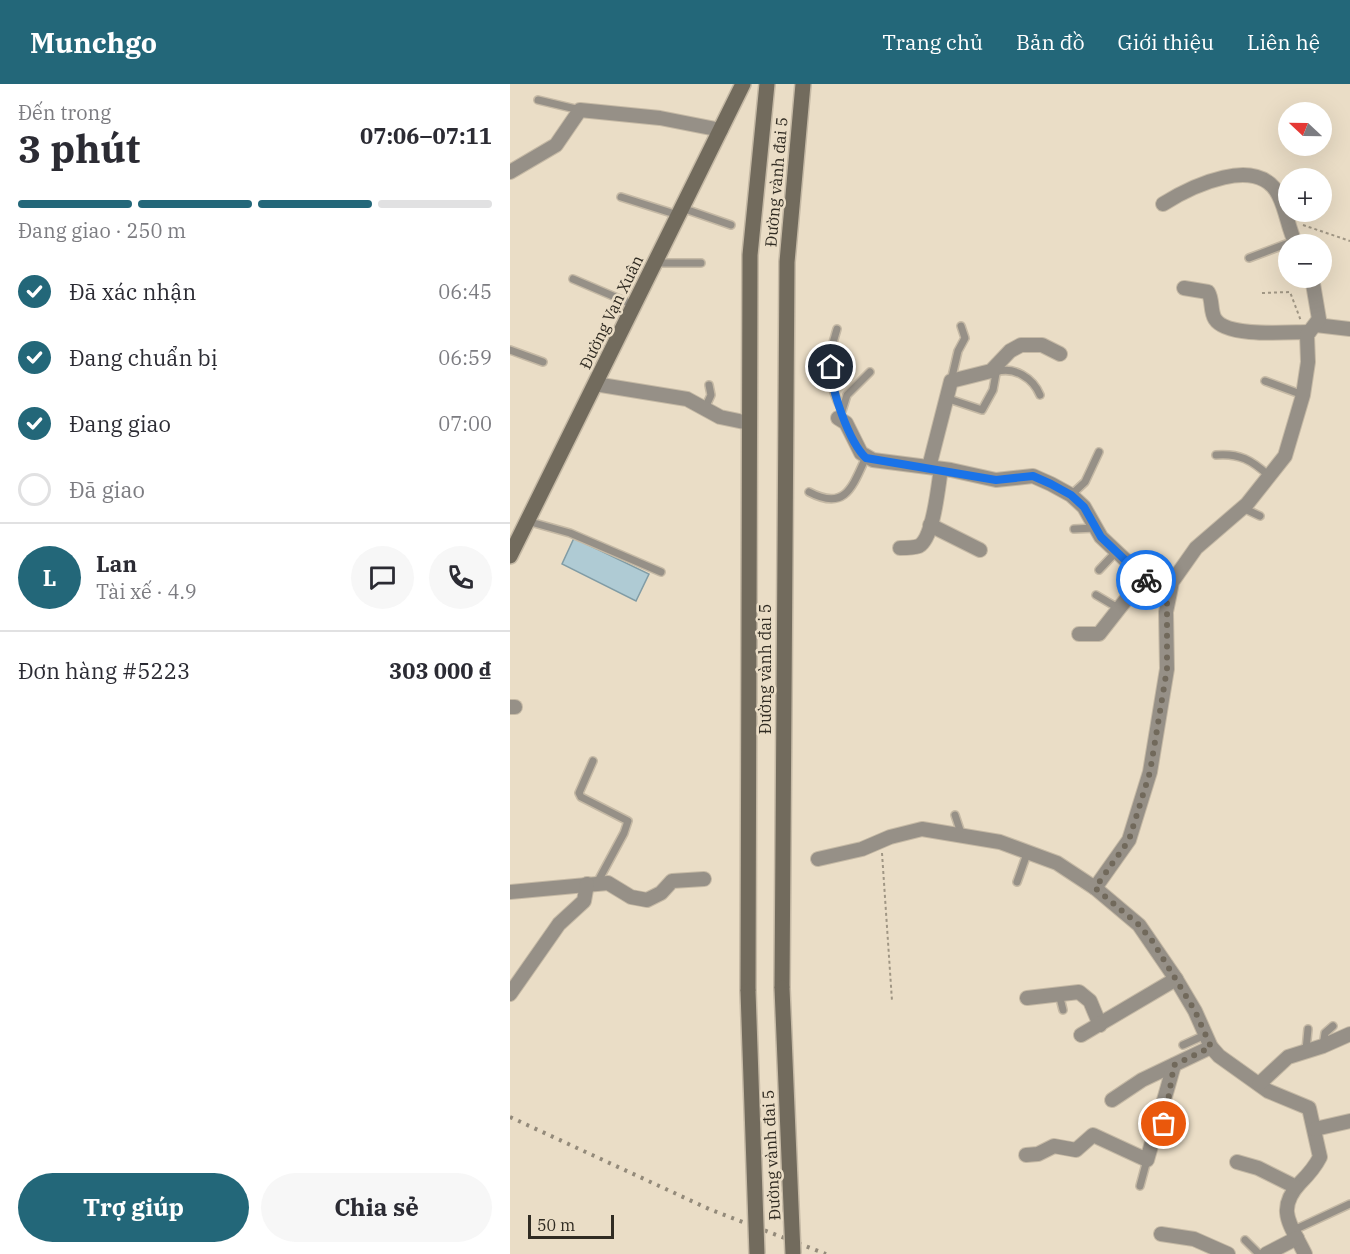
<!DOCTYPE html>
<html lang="vi">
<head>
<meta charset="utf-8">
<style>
	body { margin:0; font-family:"IBM Plex Serif",serif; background:#f7f7f7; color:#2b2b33; height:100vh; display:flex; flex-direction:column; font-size:22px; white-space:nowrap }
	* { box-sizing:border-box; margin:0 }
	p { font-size:20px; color:#7c7c81 }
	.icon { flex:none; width:33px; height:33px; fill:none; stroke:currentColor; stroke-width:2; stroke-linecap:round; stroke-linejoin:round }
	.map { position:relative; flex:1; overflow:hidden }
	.details { display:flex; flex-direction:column; background:#fff; width:510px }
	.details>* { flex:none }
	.needle { width:39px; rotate:292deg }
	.buttons { position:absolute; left:768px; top:18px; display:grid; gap:12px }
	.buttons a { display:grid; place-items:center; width:54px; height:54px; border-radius:50%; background:#fff; box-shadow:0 6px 24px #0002; font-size:30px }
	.scale { position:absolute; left:18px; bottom:15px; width:86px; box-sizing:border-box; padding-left:6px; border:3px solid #302b22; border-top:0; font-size:16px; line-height:21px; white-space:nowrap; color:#302b22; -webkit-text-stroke:4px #eaddc6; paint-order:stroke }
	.pin { position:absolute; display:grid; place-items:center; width:51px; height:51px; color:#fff; margin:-26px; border:3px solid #fff; border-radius:50%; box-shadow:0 2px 6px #0007 }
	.courier { position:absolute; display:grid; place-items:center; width:60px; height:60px; margin:-30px; border:4px solid #1a73e8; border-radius:50%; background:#fff; color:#222; box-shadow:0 2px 8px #0007 }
	.overview em { font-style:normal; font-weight:800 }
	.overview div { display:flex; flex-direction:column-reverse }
	.overview { display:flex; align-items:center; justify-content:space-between; height:102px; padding:0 18px }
	h1 { font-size:39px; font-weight:800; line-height:45px }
	.bar { display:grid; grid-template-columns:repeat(4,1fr); gap:9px 6px; align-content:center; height:72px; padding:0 18px }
	.bar i { height:8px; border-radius:4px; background:#e1e1e2 }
	.bar .current { background:#236779 }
	.bar p { grid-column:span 4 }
	.line { display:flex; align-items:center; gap:15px; padding:0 18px; border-top:2px solid #e1e1e2 }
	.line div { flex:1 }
	.round { display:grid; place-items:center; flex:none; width:63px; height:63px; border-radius:32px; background:#f7f7f7 }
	ol { padding:0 18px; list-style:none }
	li { display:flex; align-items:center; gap:18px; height:66px }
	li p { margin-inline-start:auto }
	li .icon { padding:6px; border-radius:50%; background:#236779; color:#fff; stroke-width:4 }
	li:last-child { color:#7c7c81 }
	li i { width:33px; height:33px; border:3px solid #e1e1e2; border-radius:50% }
	.button { display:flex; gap:12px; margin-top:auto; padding:12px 18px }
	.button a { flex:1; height:69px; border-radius:36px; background:#236779; color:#fff; font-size:24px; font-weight:800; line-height:69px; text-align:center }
	.button a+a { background:#f7f7f7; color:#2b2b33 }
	header { display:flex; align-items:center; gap:36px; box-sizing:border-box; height:84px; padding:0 30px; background:#236779; color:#fff }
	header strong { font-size:28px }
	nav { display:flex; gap:33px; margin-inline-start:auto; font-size:21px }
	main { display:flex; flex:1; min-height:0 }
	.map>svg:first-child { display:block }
	.building { fill:#afcbd4; stroke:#819ca5; stroke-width:1.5 }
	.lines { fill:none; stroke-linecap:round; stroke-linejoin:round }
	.lane-casing { stroke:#c5b9a5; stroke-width:10 }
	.street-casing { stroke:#c5b9a5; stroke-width:16 }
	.secondary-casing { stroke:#c5b9a5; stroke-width:18 }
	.path { stroke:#a09684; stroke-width:2; stroke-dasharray:3 3; stroke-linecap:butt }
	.lane { stroke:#969087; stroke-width:7 }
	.street { stroke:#969087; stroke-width:14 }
	.secondary { stroke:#726b5d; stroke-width:15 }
	.rail { stroke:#938a7a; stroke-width:4; stroke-dasharray:3 6; stroke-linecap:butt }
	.secondary-bridge-casing { stroke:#c5b9a5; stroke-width:18; stroke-linecap:butt }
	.secondary-bridge { stroke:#726b5d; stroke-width:15 }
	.done { stroke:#71695b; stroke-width:6; stroke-dasharray:0 10.8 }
	.route { stroke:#1a73e8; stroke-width:8 }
	.labels { text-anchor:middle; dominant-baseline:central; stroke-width:5; stroke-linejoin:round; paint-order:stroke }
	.street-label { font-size:16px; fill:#302b22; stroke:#eaddc6 }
</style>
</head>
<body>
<header>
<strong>Munchgo</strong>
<nav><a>Trang chủ</a><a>Bản đồ</a><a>Giới thiệu</a><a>Liên hệ</a></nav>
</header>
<main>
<section class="details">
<div class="overview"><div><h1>3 phút</h1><p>Đến trong</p></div><em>07:06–07:11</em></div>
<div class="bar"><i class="current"></i><i class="current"></i><i class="current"></i><i></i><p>Đang giao · 250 m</p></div>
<ol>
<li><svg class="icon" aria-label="check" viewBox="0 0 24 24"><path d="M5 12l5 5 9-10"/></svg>Đã xác nhận<p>06:45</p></li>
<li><svg class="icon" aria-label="check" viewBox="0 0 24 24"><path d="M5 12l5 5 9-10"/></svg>Đang chuẩn bị<p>06:59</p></li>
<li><svg class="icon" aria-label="check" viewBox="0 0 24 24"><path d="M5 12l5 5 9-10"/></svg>Đang giao<p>07:00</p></li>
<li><i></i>Đã giao</li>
</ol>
<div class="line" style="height:108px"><b class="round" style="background:#236779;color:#fff">L</b><div><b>Lan</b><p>Tài xế · 4.9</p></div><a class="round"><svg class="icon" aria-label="chat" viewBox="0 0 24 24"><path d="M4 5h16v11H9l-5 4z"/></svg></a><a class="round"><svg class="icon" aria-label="phone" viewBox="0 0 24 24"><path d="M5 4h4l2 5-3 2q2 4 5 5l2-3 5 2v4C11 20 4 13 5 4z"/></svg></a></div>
<div class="line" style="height:78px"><div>Đơn hàng #5223</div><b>303 000 ₫</b></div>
<div class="button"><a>Trợ giúp</a><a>Chia sẻ</a></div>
</section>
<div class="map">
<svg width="840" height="1170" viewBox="0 0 840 1170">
	<rect width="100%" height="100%" fill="#eaddc6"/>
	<path class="building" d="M64 454 139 490 126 517 52 480Z"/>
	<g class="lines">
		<defs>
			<g id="lane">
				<path d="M28 16 70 26"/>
				<path d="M111 113 168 131"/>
				<path d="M172 124 221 141"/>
				<path d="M739 174 784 157"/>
				<path d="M145 179H191"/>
				<path d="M63 195 124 221"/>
				<path d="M327 245C318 272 317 301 332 326"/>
				<path d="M0 266 33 278"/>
				<path d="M486 288C504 282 523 294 530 311"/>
				<path d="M441 297 448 267 455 254 451 242"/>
				<path d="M755 297 793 311"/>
				<path d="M436 314 472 326 483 306 487 284"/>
				<path d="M195 324 201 311 199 301"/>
				<path d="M332 327 337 311 360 288"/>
				<path d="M706 371C729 369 742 376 759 392"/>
				<path d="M299 408C335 427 342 404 356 373"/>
				<path d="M561 411 575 398 589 368"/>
				<path d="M733 424 750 432"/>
				<path d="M17 437 60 449 151 488"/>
				<path d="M564 445 586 444"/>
				<path d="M589 486 606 468"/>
				<path d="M586 511 608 524"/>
				<path d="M83 677 69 709 71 713 118 737 114 749 87 799"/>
				<path d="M445 731 452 752"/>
				<path d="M507 798 518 767"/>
				<path d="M549 910 553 926"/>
				<path d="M673 961 695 951"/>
				<path d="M813 962 815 949 823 942"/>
				<path d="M796 966 798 945"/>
				<path d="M654 1038 652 1045 656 1051"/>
				<path d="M630 1102 637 1076"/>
				<path d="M784 1146 840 1120"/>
				<path d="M735 1156 749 1170"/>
			</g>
			<g id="street">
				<path d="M0 88 46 61 70 26 150 34 211 46"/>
				<path d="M653 120C680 103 749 69 769 112 777 128 778 145 786 160"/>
				<path d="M674 204 698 208C703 216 700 227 705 235 717 254 779 248 799 248"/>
				<path d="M806 241 840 245"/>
				<path d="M85 300 177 315 210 333 234 338"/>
				<path d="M328 334 336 339 351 369 363 376 441 386 486 396 523 392 541 400 561 411 574 423 591 453 657 515"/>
				<path d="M419 383 441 297 481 287 500 267 511 261H532L550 270"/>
				<path d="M420 441 470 466"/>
				<path d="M390 464C396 464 403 464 409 462 424 453 428 402 431 385"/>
				<path d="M569 550H589L618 513 636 496"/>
				<path d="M0 623H5"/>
				<path d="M308 775 352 765 380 753 412 745 490 758 547 779 585 804 629 841 666 895 685 927 701 963 709 972 758 1007 799 1024 810 1073C805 1083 798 1091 790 1099 765 1126 781 1141 795 1170"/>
				<path d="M585 804 619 756 640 688 657 585 656 528 662 498 686 464 737 420 775 372 793 311 798 278 797 251 809 235 802 194"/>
				<path d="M0 808 98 799 121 813 137 816 151 809 162 797 194 795"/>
				<path d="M0 910 49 840 74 817 77 800"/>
				<path d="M517 914 569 908 580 917 590 941"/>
				<path d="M571 951 666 895"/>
				<path d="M749 1000 778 973 813 962 840 950"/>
				<path d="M602 1016 632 996 701 963"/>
				<path d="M805 1045 840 1037"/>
				<path d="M516 1071 528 1070 544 1062 566 1066 583 1051 637 1076 664 981"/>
				<path d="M727 1078 748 1084 786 1103"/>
				<path d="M651 1150 684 1155 718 1170"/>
				<path d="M756 1170 787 1154"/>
			</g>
			<g id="secondary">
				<path d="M0 472 233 0"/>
				<path d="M272 904 277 178 293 0"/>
				<path d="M238 907 240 171 257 0"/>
			</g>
		</defs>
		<use href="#lane" class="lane-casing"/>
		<use href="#street" class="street-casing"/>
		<use href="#secondary" class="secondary-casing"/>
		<g class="path">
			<path d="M793 141 840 157"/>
			<path d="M752 209 780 208 791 237"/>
			<path d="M372 769 382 917"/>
		</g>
		<use href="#lane" class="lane"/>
		<use href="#street" class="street"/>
		<use href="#secondary" class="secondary"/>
		<path class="rail" d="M0 1033 199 1125 316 1170"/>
		<defs>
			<g id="secondary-bridge">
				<path d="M272 904 283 1170"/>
				<path d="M238 907 247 1170"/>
			</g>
		</defs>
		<use href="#secondary-bridge" class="secondary-bridge-casing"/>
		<use href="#secondary-bridge" class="secondary-bridge"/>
	</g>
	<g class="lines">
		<path class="done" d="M636 496 657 516V585L640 688 619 756 585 804 629 841 643 858 685 927 701 963 664 981 654 1040"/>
		<path class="route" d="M321 283C321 306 339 358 356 374L486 396 523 392 541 400 561 411 574 423 591 453 636 496"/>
	</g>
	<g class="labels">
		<g class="street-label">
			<text transform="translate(266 98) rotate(-85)">Đường vành đai 5</text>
			<text transform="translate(101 228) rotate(-64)">Đường Vạn Xuân</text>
			<text transform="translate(255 585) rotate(-90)">Đường vành đai 5</text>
			<text transform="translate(261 1071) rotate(-93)">Đường vành đai 5</text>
		</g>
	</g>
</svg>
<div class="buttons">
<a><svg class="needle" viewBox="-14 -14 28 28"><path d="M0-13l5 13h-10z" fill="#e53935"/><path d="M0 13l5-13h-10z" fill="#7c7c81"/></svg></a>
<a>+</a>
<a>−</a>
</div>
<div class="scale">50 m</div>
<div class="pin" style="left:654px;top:1040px;background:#ea580c"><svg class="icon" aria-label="bag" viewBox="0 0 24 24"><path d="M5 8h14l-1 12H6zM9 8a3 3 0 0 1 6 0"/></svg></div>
<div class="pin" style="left:321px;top:283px;background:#1f2937"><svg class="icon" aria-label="home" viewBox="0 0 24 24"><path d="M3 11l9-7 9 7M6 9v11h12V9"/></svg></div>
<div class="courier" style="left:636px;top:496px"><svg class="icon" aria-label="bike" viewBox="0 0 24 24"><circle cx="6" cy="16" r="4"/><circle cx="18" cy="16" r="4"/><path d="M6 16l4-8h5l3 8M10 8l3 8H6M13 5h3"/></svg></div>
</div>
</main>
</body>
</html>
